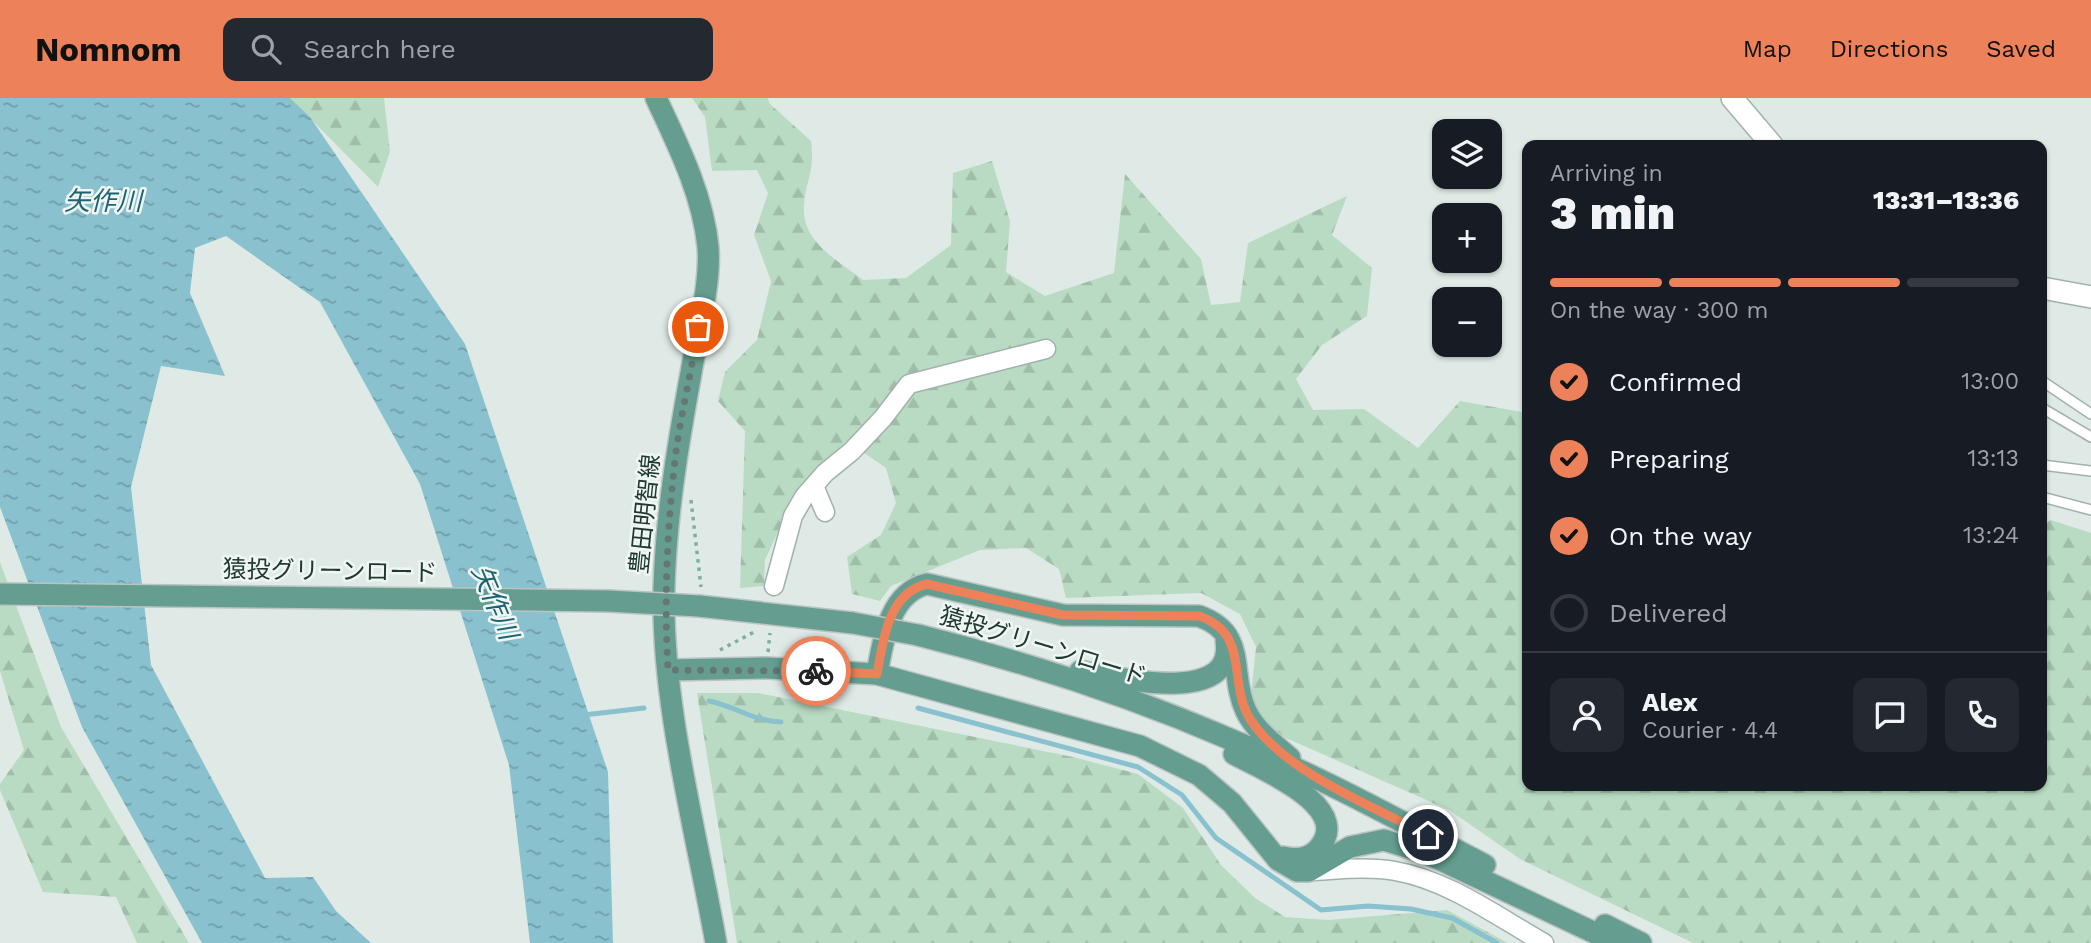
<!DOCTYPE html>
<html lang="en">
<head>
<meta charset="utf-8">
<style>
	body { margin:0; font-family:"Work Sans","Noto Sans JP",sans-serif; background:#242831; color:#f1f3f6; height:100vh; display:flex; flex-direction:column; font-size:26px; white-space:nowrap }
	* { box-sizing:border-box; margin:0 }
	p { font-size:23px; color:#9ea1a6 }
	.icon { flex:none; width:38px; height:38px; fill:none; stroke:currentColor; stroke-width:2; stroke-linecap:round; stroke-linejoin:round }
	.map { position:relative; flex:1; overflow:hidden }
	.panel { position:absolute; left:1522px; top:42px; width:525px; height:651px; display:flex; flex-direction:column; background:#171b24; border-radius:14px; box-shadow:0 2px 5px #0004 }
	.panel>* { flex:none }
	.buttons { position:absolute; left:1432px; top:21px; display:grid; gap:14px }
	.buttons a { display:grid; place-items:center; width:70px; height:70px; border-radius:14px; background:#171b24; box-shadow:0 2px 5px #0004; font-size:35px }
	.pin { position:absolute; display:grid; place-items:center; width:60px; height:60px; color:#fff; margin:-30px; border:4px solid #fff; border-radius:50%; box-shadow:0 2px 7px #0007 }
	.courier { position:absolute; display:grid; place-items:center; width:70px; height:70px; margin:-35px; border:5px solid #ed825a; border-radius:50%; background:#fff; color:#222; box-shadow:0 2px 9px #0007 }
	.head em { font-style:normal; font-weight:800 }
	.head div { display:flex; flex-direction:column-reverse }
	.head { display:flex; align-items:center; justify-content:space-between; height:119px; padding:0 28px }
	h1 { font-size:46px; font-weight:800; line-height:52px }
	.bar { display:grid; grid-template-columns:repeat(4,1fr); gap:10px 7px; align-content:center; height:84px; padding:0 28px }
	.bar i { height:9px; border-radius:5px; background:#363941 }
	.bar .current { background:#ed825a }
	.bar p { grid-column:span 4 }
	.line { display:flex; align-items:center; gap:18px; padding:0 28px; border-top:2px solid #363941 }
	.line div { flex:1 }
	.round { display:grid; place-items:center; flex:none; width:74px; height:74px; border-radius:14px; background:#242831 }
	ol { padding:0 28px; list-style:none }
	li { display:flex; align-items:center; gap:21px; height:77px }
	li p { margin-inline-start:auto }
	li .icon { padding:7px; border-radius:50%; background:#ed825a; color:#111; stroke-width:4 }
	li:last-child { color:#9ea1a6 }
	li i { width:38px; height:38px; border:4px solid #363941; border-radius:50% }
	header { display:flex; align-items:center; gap:42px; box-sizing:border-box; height:98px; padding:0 35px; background:#ed825a; color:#111 }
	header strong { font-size:33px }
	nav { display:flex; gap:38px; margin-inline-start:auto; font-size:24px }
	.search { width:490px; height:63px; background:#242831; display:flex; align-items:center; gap:18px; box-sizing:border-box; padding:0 24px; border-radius:14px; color:#9ea1a6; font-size:26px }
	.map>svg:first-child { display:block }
	.forest { fill:url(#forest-firs) }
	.water { fill:url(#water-ripples) }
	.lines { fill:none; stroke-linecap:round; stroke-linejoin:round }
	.stream { stroke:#89c1ce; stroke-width:5 }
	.service-casing { stroke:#a2b1ad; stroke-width:12 }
	.minor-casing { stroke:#a2b1ad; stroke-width:21 }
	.tertiary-casing { stroke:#a2b1ad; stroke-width:24 }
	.primary-casing { stroke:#bcc4c2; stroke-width:24 }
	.path { stroke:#81ada0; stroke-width:3.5; stroke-dasharray:3.5 5; stroke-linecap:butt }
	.service { stroke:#fff; stroke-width:9 }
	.minor { stroke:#fff; stroke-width:18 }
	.tertiary { stroke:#fff; stroke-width:21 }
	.primary { stroke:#659e91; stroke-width:21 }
	.primary-bridge-casing { stroke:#bcc4c2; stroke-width:24; stroke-linecap:butt }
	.primary-bridge { stroke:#659e91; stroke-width:21 }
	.done { stroke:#647772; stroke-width:7; stroke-dasharray:0 12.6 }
	.route { stroke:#ed825a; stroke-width:9 }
	.labels { text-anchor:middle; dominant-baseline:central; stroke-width:5; stroke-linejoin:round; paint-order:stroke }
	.street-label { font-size:24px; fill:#213933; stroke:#f0f7f3 }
	.water-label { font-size:26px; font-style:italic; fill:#1e6273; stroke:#f0f7f3 }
</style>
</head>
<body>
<header>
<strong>Nomnom</strong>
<div class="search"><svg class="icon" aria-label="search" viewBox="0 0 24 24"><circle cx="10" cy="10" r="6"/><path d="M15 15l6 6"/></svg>Search here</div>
<nav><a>Map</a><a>Directions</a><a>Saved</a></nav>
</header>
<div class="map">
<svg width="2091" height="845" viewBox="0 0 2091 845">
	<defs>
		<pattern id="forest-firs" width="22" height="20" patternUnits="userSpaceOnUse" patternTransform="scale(1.75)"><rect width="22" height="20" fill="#b9dbc3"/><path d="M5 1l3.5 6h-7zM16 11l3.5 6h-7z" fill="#9fbda8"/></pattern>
		<pattern id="water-ripples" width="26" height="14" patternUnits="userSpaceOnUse" patternTransform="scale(1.75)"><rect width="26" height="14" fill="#89c1ce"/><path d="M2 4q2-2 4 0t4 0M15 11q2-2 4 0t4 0" fill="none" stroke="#709ea8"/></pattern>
	</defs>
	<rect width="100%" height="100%" fill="#dfeae6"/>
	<g class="forest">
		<path d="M290 0H384L390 54 378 89Z"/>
		<path d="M692 0H768L769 5 811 43C815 74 806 81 804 108 801 144 839 163 863 182L906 180 951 147 953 75 992 63 1010 123 1006 174 1045 198 1114 175 1125 76 1201 161 1211 207 1240 204 1248 145 1347 98 1332 137 1372 170 1367 218 1322 247 1296 281 1313 312 1364 311 1418 350 1460 303 1528 315V688H2042V427L2051 422 2091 435V845H1693L1520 761 1449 712 1286 640 1264 624 1251 597 1256 549 1240 516 1201 495 1066 500 1059 471 1026 450 980 452 891 488 880 503 852 496 847 459 881 437 896 405 886 370 847 343 797 393 765 462 764 488 740 490 745 333 718 303 725 274 757 242 771 183 754 137 768 95 757 72 712 73 705 19Z"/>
		<path d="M0 464 61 629 189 845H137L116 799 43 794 0 692V686L24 652 0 573Z"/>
		<path d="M697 595H758L1073 659 1138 676 1183 710 1221 767 1255 800 1285 819 1328 822 1447 812 1508 845H737Z"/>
	</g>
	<path class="water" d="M0 0H290L310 19 465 246 608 674 613 845H530L509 667 420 386 320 204 226 138 195 150 190 195 225 278 161 268 131 389 151 567 265 780 313 779 336 813 371 845H202L82 629 0 409Z"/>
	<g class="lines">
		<g class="stream">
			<path d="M709 603C738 609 749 622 781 624"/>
			<path d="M918 610 1138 669 1182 697 1216 740 1321 812 1368 808 1411 811 1452 820 1497 845"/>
			<path d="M584 617 644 610"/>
		</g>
		<defs>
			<g id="service">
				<path d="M2042 283 2091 316"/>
				<path d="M2042 310 2091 339"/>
				<path d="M2042 367 2091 373"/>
				<path d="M2042 399 2091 412"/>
			</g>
			<g id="minor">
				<path d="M814 388 825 414"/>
				<path d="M774 488 793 418 804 399 825 375 852 353 883 320 909 286 1046 251"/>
				<path d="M1309 773C1337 772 1367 768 1395 773 1448 782 1498 819 1544 845"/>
			</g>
			<g id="tertiary">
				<path d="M1732 0 1772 47"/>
				<path d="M2042 190 2091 199"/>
			</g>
			<g id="primary">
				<path d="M656 0C678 47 703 97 708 149 711 186 697 238 691 275 678 346 666 418 664 490 661 604 696 732 716 845"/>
				<path d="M699 508 853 525"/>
				<path d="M918 537C1026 564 1130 598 1232 642 1319 678 1402 724 1485 767"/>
				<path d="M668 572 767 570 877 576 1140 648 1199 677 1232 705 1278 762 1297 773H1309L1350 749 1384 742 1426 755 1616 845"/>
				<path d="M1080 573C1114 579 1237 610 1226 542"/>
				<path d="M877 576C883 543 889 495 927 486L1063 517 1199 518C1249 536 1228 575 1246 613 1255 632 1274 646 1290 660"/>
				<path d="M1234 656C1261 671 1356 709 1318 751 1309 761 1296 762 1283 759"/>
				<path d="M1605 827 1641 845"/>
			</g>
		</defs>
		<use href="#service" class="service-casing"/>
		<use href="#minor" class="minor-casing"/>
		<use href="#tertiary" class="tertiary-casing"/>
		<use href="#primary" class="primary-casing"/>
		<g class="path">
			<path d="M691 402 701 489"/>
			<path d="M720 552 756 533"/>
			<path d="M768 554 770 535"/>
		</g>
		<use href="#service" class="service"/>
		<use href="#minor" class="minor"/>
		<use href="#tertiary" class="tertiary"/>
		<use href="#primary" class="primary"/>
		<defs>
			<g id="primary-bridge">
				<path d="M0 496 608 503 699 508"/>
				<path d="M853 525 918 537"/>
			</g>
		</defs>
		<use href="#primary-bridge" class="primary-bridge-casing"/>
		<use href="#primary-bridge" class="primary-bridge"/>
	</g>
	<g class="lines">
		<path class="done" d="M698 229C692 274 680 318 675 362 667 432 664 501 668 572L816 573"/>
		<path class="route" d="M816 573 877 576C883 543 888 495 927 486L1063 517 1199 518C1251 536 1227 583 1250 621 1284 674 1374 709 1428 737"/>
	</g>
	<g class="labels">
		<g class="street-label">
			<text transform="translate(645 416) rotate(-84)">豊田明智線</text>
			<text transform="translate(330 473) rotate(1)">猿投グリーンロード</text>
			<text transform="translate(1043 548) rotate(17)">猿投グリーンロード</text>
		</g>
		<g class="water-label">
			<text x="103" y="103">矢作川</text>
			<text transform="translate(495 504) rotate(67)">矢作川</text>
		</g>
	</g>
</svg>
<div class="buttons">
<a><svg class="icon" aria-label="layers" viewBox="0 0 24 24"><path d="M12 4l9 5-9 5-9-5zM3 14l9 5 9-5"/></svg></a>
<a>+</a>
<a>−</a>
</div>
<div class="pin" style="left:698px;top:229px;background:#ea580c"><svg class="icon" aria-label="bag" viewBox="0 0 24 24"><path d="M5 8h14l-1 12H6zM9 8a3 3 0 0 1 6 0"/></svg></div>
<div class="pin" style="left:1428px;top:737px;background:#1f2937"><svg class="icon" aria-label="home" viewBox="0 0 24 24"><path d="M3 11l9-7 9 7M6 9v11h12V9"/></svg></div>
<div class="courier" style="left:816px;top:573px"><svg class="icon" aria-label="bike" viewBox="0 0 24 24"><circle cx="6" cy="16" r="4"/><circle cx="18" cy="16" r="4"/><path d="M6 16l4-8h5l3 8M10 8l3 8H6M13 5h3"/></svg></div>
<section class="panel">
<div class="head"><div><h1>3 min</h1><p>Arriving in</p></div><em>13:31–13:36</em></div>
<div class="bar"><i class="current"></i><i class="current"></i><i class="current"></i><i></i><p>On the way · 300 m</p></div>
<ol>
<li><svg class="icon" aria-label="check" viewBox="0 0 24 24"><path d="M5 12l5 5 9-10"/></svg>Confirmed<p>13:00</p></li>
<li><svg class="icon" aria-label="check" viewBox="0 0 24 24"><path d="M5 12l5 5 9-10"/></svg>Preparing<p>13:13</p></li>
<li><svg class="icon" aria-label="check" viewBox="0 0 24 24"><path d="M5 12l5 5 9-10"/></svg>On the way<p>13:24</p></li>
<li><i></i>Delivered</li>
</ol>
<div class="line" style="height:126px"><a class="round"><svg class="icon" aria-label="person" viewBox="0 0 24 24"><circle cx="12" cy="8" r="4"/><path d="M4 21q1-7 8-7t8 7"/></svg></a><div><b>Alex</b><p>Courier · 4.4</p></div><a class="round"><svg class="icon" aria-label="chat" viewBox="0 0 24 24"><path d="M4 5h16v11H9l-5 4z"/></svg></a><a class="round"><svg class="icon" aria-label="phone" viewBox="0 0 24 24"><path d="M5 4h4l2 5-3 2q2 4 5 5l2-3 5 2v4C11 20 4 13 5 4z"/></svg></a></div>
</section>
</div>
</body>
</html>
